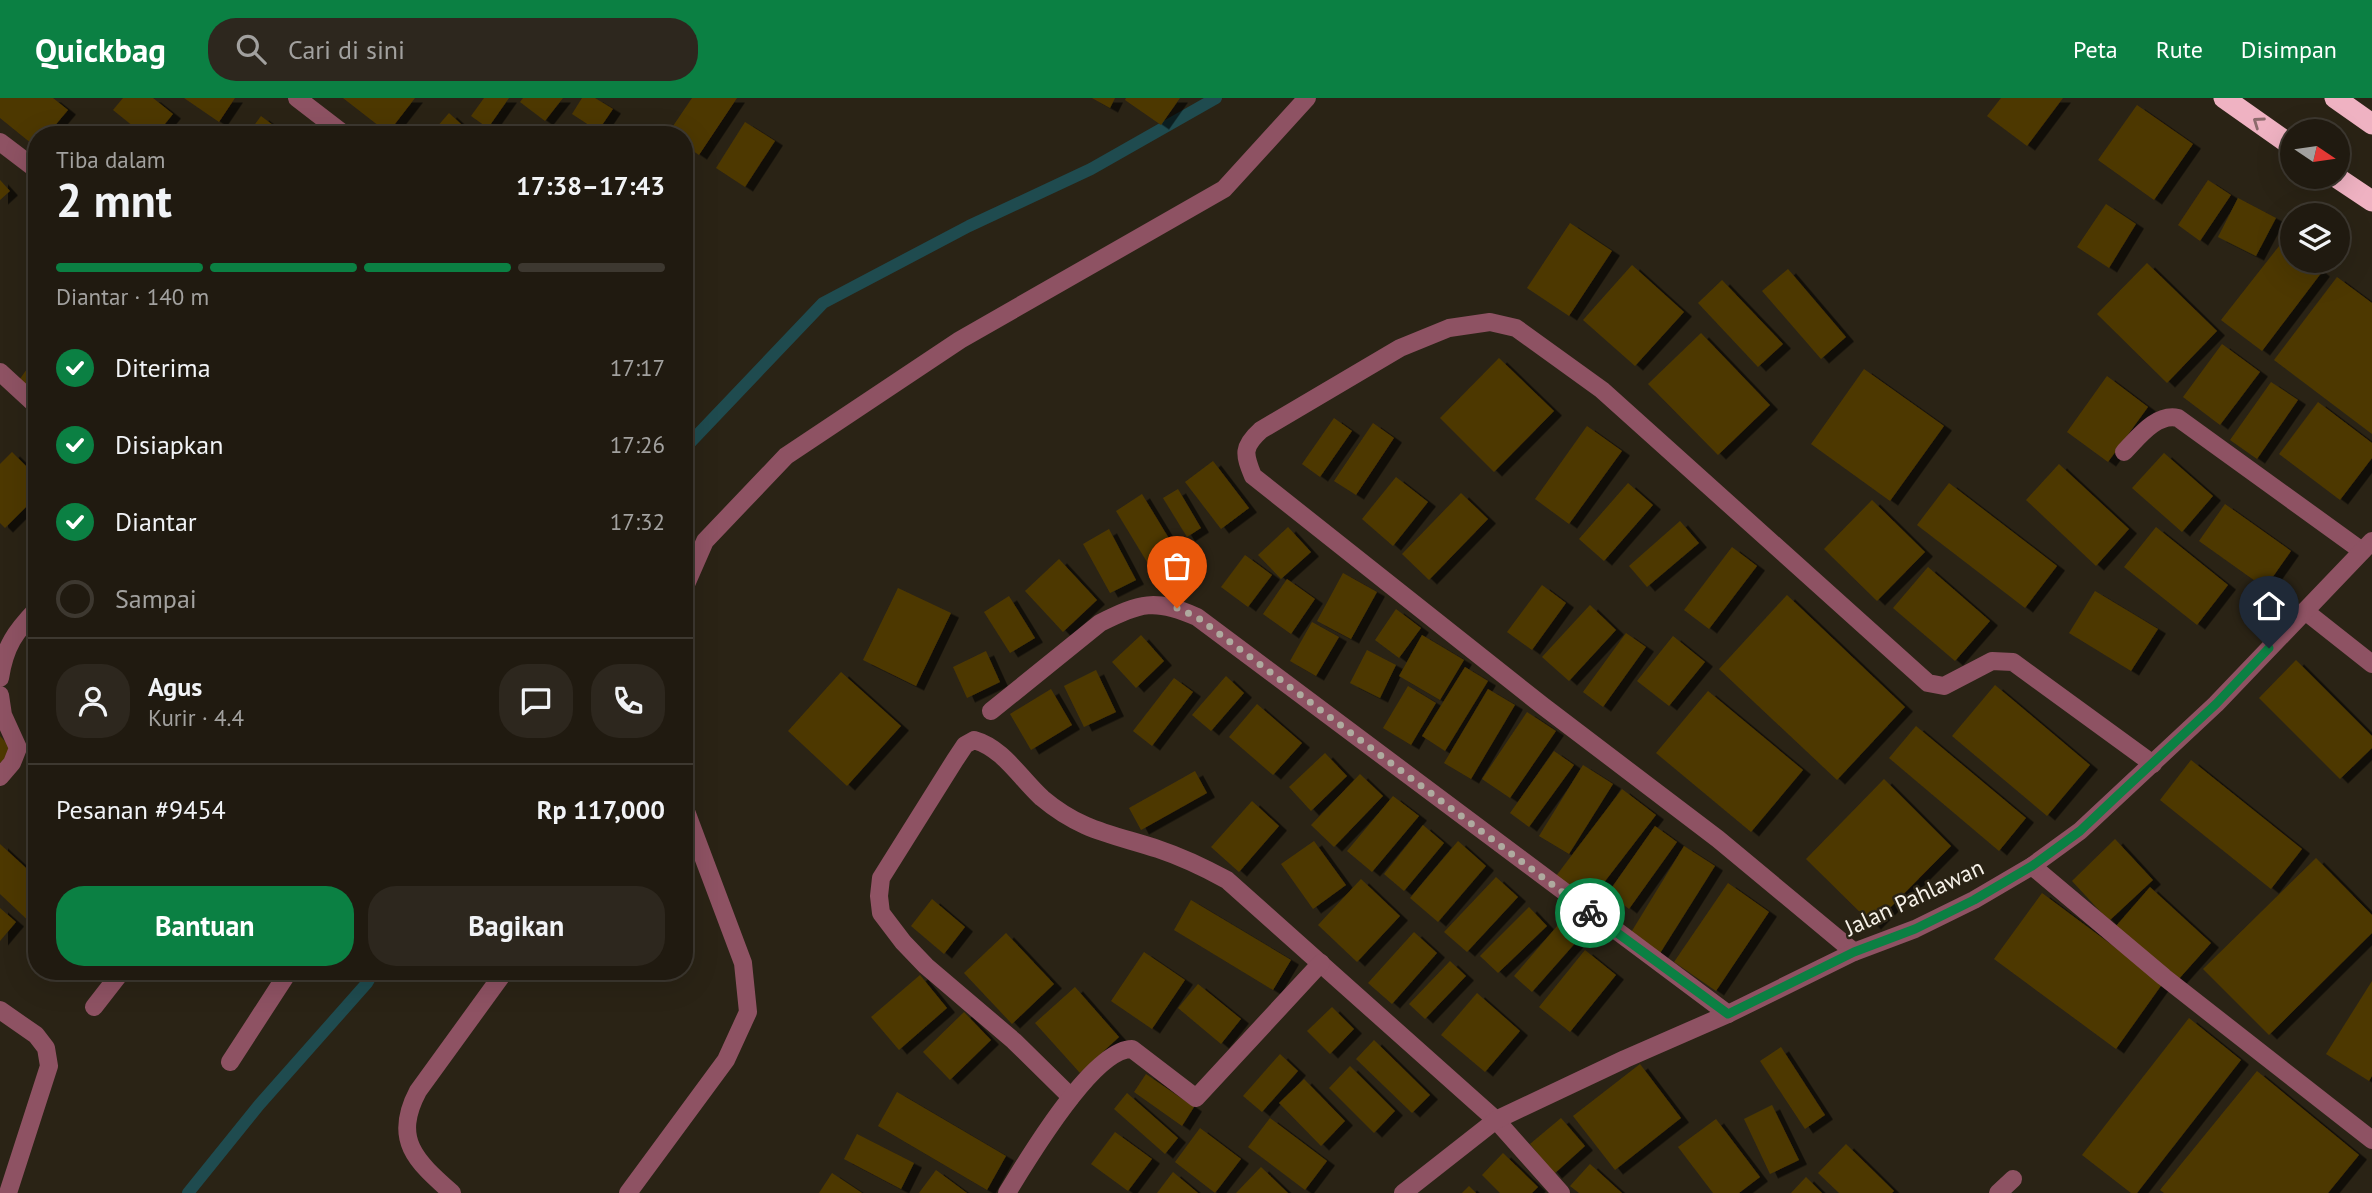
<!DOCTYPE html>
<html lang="id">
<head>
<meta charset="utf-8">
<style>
	body { margin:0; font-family:"PT Sans",sans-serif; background:#2d271e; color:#f1f3f6; height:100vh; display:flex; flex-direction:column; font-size:26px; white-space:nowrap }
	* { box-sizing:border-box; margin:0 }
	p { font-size:23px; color:#a2a19f }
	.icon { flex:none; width:38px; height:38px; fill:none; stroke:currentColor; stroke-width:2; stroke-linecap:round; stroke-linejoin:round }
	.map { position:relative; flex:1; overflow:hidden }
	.panel { position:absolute; left:28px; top:28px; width:665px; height:854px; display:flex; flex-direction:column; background:#201a10; border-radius:28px; box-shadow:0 7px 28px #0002,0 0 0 2px #3d3830 }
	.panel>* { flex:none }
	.needle { width:46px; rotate:103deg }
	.buttons { position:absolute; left:2280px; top:21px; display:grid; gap:14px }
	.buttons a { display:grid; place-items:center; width:70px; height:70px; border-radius:50%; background:#201a10; box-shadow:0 7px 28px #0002,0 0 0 2px #3d3830; font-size:35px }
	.pin { position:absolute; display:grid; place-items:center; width:60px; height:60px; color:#fff; margin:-72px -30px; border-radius:50% 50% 50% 0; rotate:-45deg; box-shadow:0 0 7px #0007 }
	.pin .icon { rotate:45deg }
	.courier { position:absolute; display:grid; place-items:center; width:70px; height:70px; margin:-35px; border:5px solid #0b8043; border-radius:50%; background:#fff; color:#222; box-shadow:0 2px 9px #0007 }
	.headline em { font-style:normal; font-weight:600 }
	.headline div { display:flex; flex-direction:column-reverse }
	.headline { display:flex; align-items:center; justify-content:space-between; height:119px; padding:0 28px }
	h1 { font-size:46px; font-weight:600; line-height:52px }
	.bar { display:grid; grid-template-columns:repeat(4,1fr); gap:10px 7px; align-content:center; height:84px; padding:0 28px }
	.bar i { height:9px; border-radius:5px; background:#3d3830 }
	.bar .on { background:#0b8043 }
	.bar p { grid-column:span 4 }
	.line { display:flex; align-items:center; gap:18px; padding:0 28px; border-top:2px solid #3d3830 }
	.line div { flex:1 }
	.round { display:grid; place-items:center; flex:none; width:74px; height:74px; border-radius:28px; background:#2d271e }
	ol { padding:0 28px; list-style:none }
	li { display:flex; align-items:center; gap:21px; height:77px }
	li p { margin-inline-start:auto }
	li .icon { padding:7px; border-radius:50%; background:#0b8043; color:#fff; stroke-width:4 }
	li:last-child { color:#a2a19f }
	li i { width:38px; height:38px; border:4px solid #3d3830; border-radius:50% }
	.action { display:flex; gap:14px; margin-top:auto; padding:14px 28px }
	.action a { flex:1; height:80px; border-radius:28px; background:#0b8043; color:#fff; font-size:28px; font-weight:600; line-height:80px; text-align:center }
	.action a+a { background:#2d271e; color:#f1f3f6 }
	header { display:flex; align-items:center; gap:42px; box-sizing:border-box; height:98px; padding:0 35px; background:#0b8043; color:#fff }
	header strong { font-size:33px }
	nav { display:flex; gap:38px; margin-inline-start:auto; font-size:24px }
	.search { width:490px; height:63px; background:#2d271e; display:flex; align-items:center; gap:18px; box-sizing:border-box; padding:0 24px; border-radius:28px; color:#a2a19f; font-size:26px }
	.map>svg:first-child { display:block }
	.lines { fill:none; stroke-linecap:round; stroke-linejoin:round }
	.stream { stroke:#1f4b4f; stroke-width:12 }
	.building { fill:#4e3800; filter:url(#shadow) }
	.minor { stroke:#8e5263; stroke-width:18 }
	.highway { stroke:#efb2c2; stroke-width:21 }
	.oneway { stroke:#8c6a6c }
	.done { stroke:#afaa9f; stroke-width:7; stroke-dasharray:0 12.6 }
	.route { stroke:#0b8043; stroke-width:9 }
	.labels { text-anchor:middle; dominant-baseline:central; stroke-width:5; stroke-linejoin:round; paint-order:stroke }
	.street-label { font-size:23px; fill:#f7f2e9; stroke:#2a2315 }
</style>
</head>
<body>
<header>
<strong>Quickbag</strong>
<div class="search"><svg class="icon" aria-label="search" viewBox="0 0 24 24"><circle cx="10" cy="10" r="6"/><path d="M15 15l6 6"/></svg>Cari di sini</div>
<nav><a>Peta</a><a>Rute</a><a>Disimpan</a></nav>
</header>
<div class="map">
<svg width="2372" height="1095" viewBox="0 0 2372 1095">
	<defs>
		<filter id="shadow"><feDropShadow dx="8" dy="4.5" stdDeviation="0" flood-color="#0009"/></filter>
	</defs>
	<rect width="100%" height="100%" fill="#2a2315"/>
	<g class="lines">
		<g class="stream">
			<path d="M684 351 823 205 969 128 1091 71 1216 0"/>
			<path d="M188 1095 259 1007 367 885 374 873"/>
		</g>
	</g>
	<g class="building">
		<path d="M0 0H53L68 12 47 37H37V50L0 20Z"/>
		<path d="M123 0H153L173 16 156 37H144L113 12Z"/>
		<path d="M184 0H235L219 24Z"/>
		<path d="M343 0H415L388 35Z"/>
		<path d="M484 0H509L488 30 471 18Z"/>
		<path d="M523 0H563L545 23 520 4Z"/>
		<path d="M582 0H595L613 11 598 33 572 16Z"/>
		<path d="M692 0H737L699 57 684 47V37H667Z"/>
		<path d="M1092 0H1115L1110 10Z"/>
		<path d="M1126 0H1180L1161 27 1125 2Z"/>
		<path d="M2001 0H2063L2027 48 1987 18Z"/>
		<path d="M2137 7 2193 46 2154 102 2098 62Z"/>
		<path d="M449 15 473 37H430Z"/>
		<path d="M261 18 286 37H247Z"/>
		<path d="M745 24 775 43 745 89 716 70Z"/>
		<path d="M0 82 10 93 0 102Z"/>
		<path d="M2208 82 2231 97 2200 143 2178 127Z"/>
		<path d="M2238 100 2276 120 2256 158 2218 139Z"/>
		<path d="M2106 106 2136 126 2109 170 2077 149Z"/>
		<path d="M1570 125 1612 153 1569 218 1527 190Z"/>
		<path d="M2283 143 2292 150V163H2308L2322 174 2262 253 2221 222Z"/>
		<path d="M2147 165 2217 233 2167 285 2097 216Z"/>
		<path d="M1632 167 1684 214 1635 268 1583 222Z"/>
		<path d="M1788 171 1846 239 1821 261 1762 193Z"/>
		<path d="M2337 179 2372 205V336L2274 262Z"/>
		<path d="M1722 182 1783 246 1758 269 1698 205Z"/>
		<path d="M1701 235 1770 307 1718 357 1648 286Z"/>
		<path d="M2222 246 2260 274 2220 327 2183 299Z"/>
		<path d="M37 257V299L17 285Z"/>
		<path d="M1499 260 1554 313 1494 374 1440 320Z"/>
		<path d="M1864 271 1944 328 1890 403 1811 346Z"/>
		<path d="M2107 278 2148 309 2108 364 2067 334Z"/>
		<path d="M2271 284 2298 302 2257 361 2230 342Z"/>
		<path d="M2318 304 2372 345V360L2340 402 2279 356Z"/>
		<path d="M1334 320 1352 333 1320 379 1302 366Z"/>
		<path d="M1373 325 1394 340 1356 397 1334 383Z"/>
		<path d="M1587 328 1622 353 1569 426 1535 401Z"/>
		<path d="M12 354 37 379V398L5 430 0 425V366Z"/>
		<path d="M2164 355 2213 398 2182 434 2132 390Z"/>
		<path d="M1213 363 1249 410 1221 431 1185 384Z"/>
		<path d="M2059 366 2129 431 2096 468 2026 402Z"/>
		<path d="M1396 379 1428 404 1393 448 1362 421Z"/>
		<path d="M1628 385 1653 407 1604 463 1579 441Z"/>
		<path d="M1949 385 2057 468 2025 510 1917 427Z"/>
		<path d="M1178 391 1201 430 1187 439 1163 400Z"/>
		<path d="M1461 395 1488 421 1429 482 1402 456Z"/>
		<path d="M1142 396 1176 452 1150 469 1116 413Z"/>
		<path d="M1872 402 1925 454 1877 503 1824 451Z"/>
		<path d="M2225 406 2291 453 2265 490 2199 443Z"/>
		<path d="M1680 423 1699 445 1647 489 1629 468Z"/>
		<path d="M1288 429 1311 454 1281 481 1258 457Z"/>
		<path d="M2156 429 2228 487 2197 527 2124 469Z"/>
		<path d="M1109 431 1136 482 1110 495 1083 446Z"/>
		<path d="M1732 449 1757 468 1709 531 1684 512Z"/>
		<path d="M1245 457 1272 477 1248 509 1221 489Z"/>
		<path d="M1059 461 1097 502 1063 534 1025 493Z"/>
		<path d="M1928 469 1990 523 1955 563 1893 510Z"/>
		<path d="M1343 475 1377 494 1351 541 1317 523Z"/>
		<path d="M1287 481 1315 501 1291 536 1263 516Z"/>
		<path d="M1542 487 1566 505 1532 552 1507 534Z"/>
		<path d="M898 490 951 515 916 588 863 562Z"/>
		<path d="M2095 493 2158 531 2131 573 2069 535Z"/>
		<path d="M1787 497 1905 609 1837 682 1719 571Z"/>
		<path d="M1009 498 1035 540 1010 555 984 514Z"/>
		<path d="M1590 507 1616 532 1569 583 1542 559Z"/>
		<path d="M1396 511 1421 530 1399 560 1375 542Z"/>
		<path d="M1312 524 1339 539 1316 578 1290 563Z"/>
		<path d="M1626 535 1646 549 1603 609 1583 594Z"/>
		<path d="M1141 537 1164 563 1136 590 1112 564Z"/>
		<path d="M1422 537 1464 562 1440 602 1399 578Z"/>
		<path d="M1673 538 1705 564 1669 608 1637 583Z"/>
		<path d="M1367 552 1396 567 1380 600 1350 585Z"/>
		<path d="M986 553 1000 584 967 600 953 569Z"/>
		<path d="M2296 562 2372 638V650L2340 681 2259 600Z"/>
		<path d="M1465 569 1488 583 1445 653 1422 638Z"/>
		<path d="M1096 572 1116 614 1084 629 1064 588Z"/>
		<path d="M841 574 901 628 847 688 788 633Z"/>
		<path d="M1226 578 1244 595 1211 633 1192 617Z"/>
		<path d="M1174 580 1193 594 1152 648 1133 633Z"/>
		<path d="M1995 587 2090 667 2047 718 1952 638Z"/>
		<path d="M1408 588 1436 605 1411 647 1383 630Z"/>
		<path d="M1051 591 1072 627 1031 652 1010 616Z"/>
		<path d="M1488 591 1515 607 1471 681 1444 665Z"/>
		<path d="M1708 593 1803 672 1751 734 1656 655Z"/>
		<path d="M1257 606 1302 645 1273 677 1229 639Z"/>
		<path d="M1527 614 1556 633 1510 700 1482 681Z"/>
		<path d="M1916 628 2026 720 1999 753 1889 660Z"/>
		<path d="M0 638 14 653 0 665Z"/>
		<path d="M1554 653 1574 667 1529 729 1510 715Z"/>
		<path d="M1325 655 1347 678 1311 713 1289 689Z"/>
		<path d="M2191 662 2302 751 2271 791 2160 702Z"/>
		<path d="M1583 667 1613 686 1569 756 1539 738Z"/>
		<path d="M1195 673 1207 695 1141 732 1129 710Z"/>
		<path d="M1360 676 1383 698 1334 749 1311 727Z"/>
		<path d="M1884 681 1951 748 1873 827 1806 761Z"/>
		<path d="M1622 691 1656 717 1589 804 1556 778Z"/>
		<path d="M1393 698 1419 718 1372 774 1347 753Z"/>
		<path d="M1252 703 1279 728 1239 774 1211 749Z"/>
		<path d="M1423 727 1444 745 1404 793 1384 776Z"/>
		<path d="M1655 728 1677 744 1629 811 1608 795Z"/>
		<path d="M2115 741 2153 782 2109 823 2072 783Z"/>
		<path d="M1314 743 1346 787 1313 811 1281 766Z"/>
		<path d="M1458 743 1486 768 1438 824 1410 800Z"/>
		<path d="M0 746 37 780 35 829 0 796Z"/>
		<path d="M1684 748 1715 768 1657 860 1627 841Z"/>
		<path d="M2316 760 2372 817V835L2269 937 2203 871Z"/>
		<path d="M1496 779 1518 799 1467 854 1444 834Z"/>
		<path d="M1361 781 1400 818 1357 864 1318 827Z"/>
		<path d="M1728 785 1769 814 1716 893 1674 864Z"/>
		<path d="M2150 789 2211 845 2177 883 2116 828Z"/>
		<path d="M2042 795 2163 885 2116 951 1994 861Z"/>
		<path d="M932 801 965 829 944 856 911 828Z"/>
		<path d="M1191 802 1291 862 1273 892 1174 832Z"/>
		<path d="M1529 809 1547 828 1498 875 1480 858Z"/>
		<path d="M0 810 16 824 0 843Z"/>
		<path d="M1558 827 1577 843 1532 894 1514 878Z"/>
		<path d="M1414 834 1437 855 1392 906 1368 885Z"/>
		<path d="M1006 835 1054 886 1012 926 964 875Z"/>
		<path d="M1585 852 1616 877 1570 934 1539 909Z"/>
		<path d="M1144 854 1185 882 1152 931 1111 903Z"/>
		<path d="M1450 863 1466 878 1425 921 1409 906Z"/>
		<path d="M920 877 947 910 899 952 871 919Z"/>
		<path d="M2372 883V978L2369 983 2326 956Z"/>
		<path d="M1198 886 1241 921 1221 946 1178 910Z"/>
		<path d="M1075 889 1119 939 1080 975 1035 925Z"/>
		<path d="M1477 895 1520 933 1485 974 1441 937Z"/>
		<path d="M1332 909 1354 931 1330 956 1307 933Z"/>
		<path d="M964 914 991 942 950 982 923 954Z"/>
		<path d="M2189 920 2241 962 2137 1095H2131L2082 1057Z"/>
		<path d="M1374 942 1430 997 1412 1015 1356 961Z"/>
		<path d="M1781 949 1825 1017 1805 1031 1760 963Z"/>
		<path d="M1280 956 1298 973 1262 1014 1243 998Z"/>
		<path d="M1640 966 1681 1020 1615 1072 1573 1018Z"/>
		<path d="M1350 968 1395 1013 1374 1035 1329 990Z"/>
		<path d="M2257 973 2359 1057 2328 1095H2164L2160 1092Z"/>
		<path d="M1146 976 1194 1009 1182 1028 1134 994Z"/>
		<path d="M1304 981 1345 1023 1321 1048 1279 1005Z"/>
		<path d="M897 994 1006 1058 987 1092 878 1028Z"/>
		<path d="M1127 995 1178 1040 1165 1056 1114 1011Z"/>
		<path d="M1772 1007 1799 1062 1770 1076 1744 1021Z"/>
		<path d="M1270 1020 1327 1063 1305 1092 1248 1049Z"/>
		<path d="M1561 1020 1585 1048 1554 1076 1530 1046Z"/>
		<path d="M1716 1021 1760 1079 1739 1095H1713L1678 1049Z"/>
		<path d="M1200 1030 1241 1061 1215 1095 1175 1064Z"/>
		<path d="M1115 1034 1152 1061 1128 1093 1091 1066Z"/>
		<path d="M857 1036 914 1065 901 1091 844 1061Z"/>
		<path d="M1846 1046 1894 1093 1892 1095H1839L1818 1075Z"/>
		<path d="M1503 1055 1538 1089 1532 1095H1500L1482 1077Z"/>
		<path d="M1590 1066 1622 1095H1579L1570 1088Z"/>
		<path d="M1261 1069 1288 1095H1236Z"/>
		<path d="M936 1072 967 1095H919Z"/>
		<path d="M1173 1074 1198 1095H1157Z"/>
		<path d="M832 1075 862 1095H819Z"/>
		<path d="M1806 1079 1822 1095H1791Z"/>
		<path d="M1469 1088 1476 1095H1462Z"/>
	</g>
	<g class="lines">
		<g class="minor">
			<path d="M297 0 345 37"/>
			<path d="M0 44 37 72"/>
			<path d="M0 274 37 308"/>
			<path d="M2124 354C2138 340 2156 315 2178 320L2362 453"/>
			<path d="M684 491 705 443 786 358 960 242 1224 91 1307 0"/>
			<path d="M2305 513 2372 566"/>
			<path d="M0 580C5 548 15 534 37 511"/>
			<path d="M0 597 3 617 18 650 12 665 0 679"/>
			<path d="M991 613 1100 525C1141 505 1154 500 1197 519L1728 916"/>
			<path d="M2032 768 2164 879 2372 1042"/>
			<path d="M1854 854 1718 741 1543 608 1253 378C1244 356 1242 349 1261 332L1400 250 1449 230 1490 224 1516 230 1602 292 1928 585 1944 588 1992 563 2013 564 2153 666"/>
			<path d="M94 909 122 873"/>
			<path d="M0 912 36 937 46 950 49 968 8 1095"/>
			<path d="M230 964 289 873"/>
			<path d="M1071 999 1014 943 926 868 903 844 881 815 879 798 881 780 955 662 965 647 974 642C1003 650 1020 680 1042 700 1081 733 1112 736 1158 751 1182 759 1205 770 1227 782L1496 1022 1561 1095"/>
			<path d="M452 1095C416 1063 392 1042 418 993L505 873"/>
			<path d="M628 1095 726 962 748 914 743 865 684 708"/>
			<path d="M1007 1095C1027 1062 1093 951 1132 951L1196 1000 1321 865"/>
			<path d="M1403 1095 1496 1022 1625 961 1728 916 1854 854 1915 831 1974 802 2032 768 2080 733 2216 606 2372 443"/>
			<path d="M1998 1095 2013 1081"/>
		</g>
		<g class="highway">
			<path d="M2224 0 2292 48"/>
			<path d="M2335 0 2372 26"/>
			<path d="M2336 79 2372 103"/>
		</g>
	</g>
	<defs><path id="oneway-chevron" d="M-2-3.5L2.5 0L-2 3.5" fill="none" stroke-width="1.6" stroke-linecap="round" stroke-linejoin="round" transform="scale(1.75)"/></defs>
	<use class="oneway" href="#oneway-chevron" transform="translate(2258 24) rotate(-145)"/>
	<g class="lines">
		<path class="done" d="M1177 510 1197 519 1590 815"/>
		<path class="route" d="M1590 815 1728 916 1854 854 1915 831 1974 802 2032 768 2080 733 2116 699 2216 606 2269 550"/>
	</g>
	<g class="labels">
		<g class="street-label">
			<text transform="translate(1914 799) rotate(-25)">Jalan Pahlawan</text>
		</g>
	</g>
</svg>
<div class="buttons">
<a><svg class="needle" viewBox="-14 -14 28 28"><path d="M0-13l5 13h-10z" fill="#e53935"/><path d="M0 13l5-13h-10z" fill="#a2a19f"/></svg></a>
<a><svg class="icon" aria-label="layers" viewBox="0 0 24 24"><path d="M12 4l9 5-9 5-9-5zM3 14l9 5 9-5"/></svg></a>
</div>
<div class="pin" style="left:1177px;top:510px;background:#ea580c"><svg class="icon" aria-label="bag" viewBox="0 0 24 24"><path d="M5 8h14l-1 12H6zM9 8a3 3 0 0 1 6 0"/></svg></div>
<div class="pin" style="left:2269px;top:550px;background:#1f2937"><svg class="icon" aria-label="home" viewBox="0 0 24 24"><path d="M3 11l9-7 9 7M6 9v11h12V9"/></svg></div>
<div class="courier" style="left:1590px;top:815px"><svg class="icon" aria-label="bike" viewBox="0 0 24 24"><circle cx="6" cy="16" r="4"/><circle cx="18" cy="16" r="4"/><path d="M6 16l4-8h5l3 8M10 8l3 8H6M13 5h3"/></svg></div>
<section class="panel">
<div class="headline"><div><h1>2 mnt</h1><p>Tiba dalam</p></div><em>17:38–17:43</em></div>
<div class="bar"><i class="on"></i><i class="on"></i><i class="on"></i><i></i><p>Diantar · 140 m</p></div>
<ol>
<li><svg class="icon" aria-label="check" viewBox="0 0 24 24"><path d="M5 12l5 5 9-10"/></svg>Diterima<p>17:17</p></li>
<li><svg class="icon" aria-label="check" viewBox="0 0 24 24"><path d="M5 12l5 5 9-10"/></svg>Disiapkan<p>17:26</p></li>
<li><svg class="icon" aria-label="check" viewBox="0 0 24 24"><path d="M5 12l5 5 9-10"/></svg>Diantar<p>17:32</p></li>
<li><i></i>Sampai</li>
</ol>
<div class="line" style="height:126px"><a class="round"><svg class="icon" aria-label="person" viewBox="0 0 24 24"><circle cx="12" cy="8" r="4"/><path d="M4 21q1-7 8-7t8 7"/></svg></a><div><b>Agus</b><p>Kurir · 4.4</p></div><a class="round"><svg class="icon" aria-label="chat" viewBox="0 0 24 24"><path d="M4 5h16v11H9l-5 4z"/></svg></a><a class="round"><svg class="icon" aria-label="phone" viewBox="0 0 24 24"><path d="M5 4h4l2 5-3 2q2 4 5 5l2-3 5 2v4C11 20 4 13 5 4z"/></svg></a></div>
<div class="line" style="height:91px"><div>Pesanan #9454</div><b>Rp 117,000</b></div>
<div class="action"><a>Bantuan</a><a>Bagikan</a></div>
</section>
</div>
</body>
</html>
